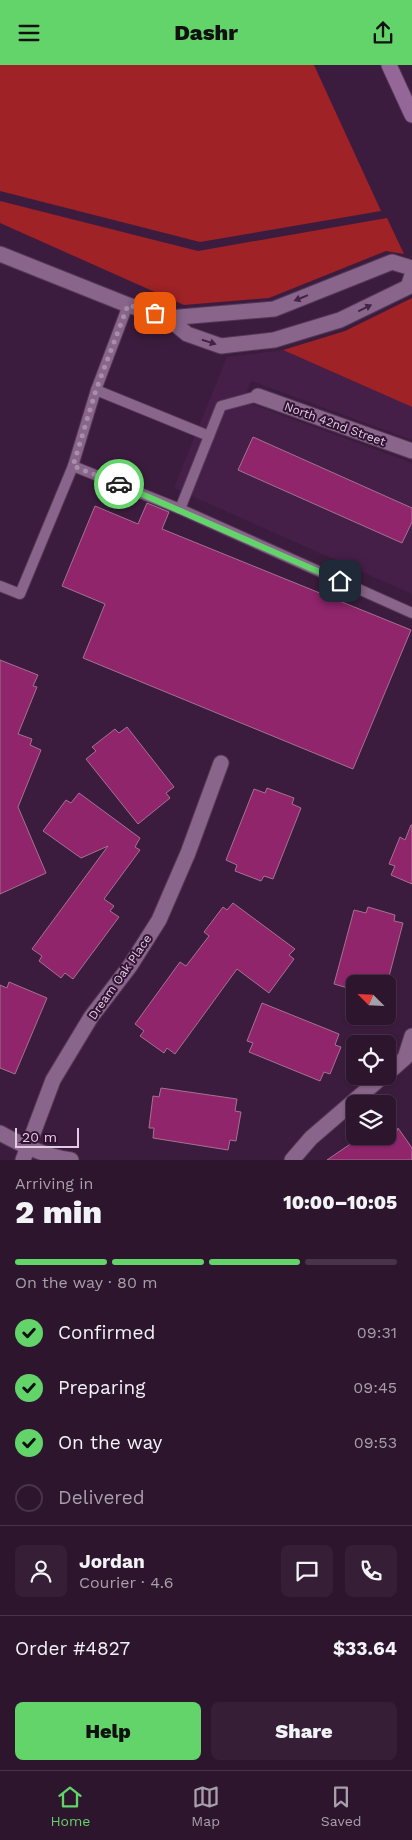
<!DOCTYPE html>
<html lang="en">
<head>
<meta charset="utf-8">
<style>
	body { margin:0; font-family:"Work Sans",sans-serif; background:#351e36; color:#f1f3f6; height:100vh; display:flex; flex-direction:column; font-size:19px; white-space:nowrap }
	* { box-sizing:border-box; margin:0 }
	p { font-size:16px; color:#a79faa }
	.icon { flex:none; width:28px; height:28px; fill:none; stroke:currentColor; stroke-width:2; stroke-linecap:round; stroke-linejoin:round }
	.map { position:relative; height:1095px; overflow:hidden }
	.details { display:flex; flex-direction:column; background:#2d152e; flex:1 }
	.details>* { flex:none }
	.needle { width:32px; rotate:294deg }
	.buttons { position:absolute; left:346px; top:910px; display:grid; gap:10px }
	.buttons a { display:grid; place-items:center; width:50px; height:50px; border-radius:8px; background:#2d152e; box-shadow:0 1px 4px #0004,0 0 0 1px #48344a; font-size:25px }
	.scale { position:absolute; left:15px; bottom:12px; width:64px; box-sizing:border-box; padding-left:5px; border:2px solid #e1cce2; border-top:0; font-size:14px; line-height:18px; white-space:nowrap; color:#e1cce2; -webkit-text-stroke:4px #311233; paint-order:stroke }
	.pin { position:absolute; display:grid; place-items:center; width:42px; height:42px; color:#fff; margin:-21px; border-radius:10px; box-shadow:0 2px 8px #0006 }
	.courier { position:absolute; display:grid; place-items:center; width:50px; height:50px; margin:-25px; border:4px solid #62d469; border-radius:50%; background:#fff; color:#222; box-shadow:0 1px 6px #0007 }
	.summary em { font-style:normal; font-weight:800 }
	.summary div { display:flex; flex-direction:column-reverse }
	.summary { display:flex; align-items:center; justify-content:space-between; height:85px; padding:0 15px }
	h1 { font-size:32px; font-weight:800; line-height:38px }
	.bar { display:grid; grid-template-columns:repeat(4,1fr); gap:8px 5px; align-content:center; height:60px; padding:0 15px }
	.bar i { height:6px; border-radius:4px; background:#48344a }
	.bar .on { background:#62d469 }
	.bar p { grid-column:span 4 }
	.line { display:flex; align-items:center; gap:12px; padding:0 15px; border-top:1px solid #48344a }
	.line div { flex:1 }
	.round { display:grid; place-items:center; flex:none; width:52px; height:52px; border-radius:8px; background:#351e36 }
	ol { padding:0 15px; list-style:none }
	li { display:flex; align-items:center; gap:15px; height:55px }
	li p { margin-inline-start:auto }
	li .icon { padding:5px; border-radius:50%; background:#62d469; color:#111; stroke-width:4 }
	li:last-child { color:#a79faa }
	li i { width:28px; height:28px; border:2px solid #48344a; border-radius:50% }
	.action { display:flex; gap:10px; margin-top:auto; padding:10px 15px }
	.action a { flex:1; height:58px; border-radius:8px; background:#62d469; color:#111; font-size:20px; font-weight:800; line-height:58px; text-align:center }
	.action a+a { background:#351e36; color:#f1f3f6 }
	header { display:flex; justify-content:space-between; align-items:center; height:65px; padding:0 15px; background:#62d469; color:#111; font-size:22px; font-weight:800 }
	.dock { display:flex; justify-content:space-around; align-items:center; height:70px; border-top:1px solid #48344a; background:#2d152e; font-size:14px; color:#a79faa }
	.dock a { display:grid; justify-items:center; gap:2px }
	.dock .on { color:#62d469 }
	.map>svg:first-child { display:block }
	.built { fill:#451f48 }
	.forest { fill:#9e2226 }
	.building { fill:#90256c; stroke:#a4728e }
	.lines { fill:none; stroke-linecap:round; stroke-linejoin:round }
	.service-casing { stroke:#543855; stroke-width:12 }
	.minor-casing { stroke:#543855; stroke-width:17 }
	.secondary-casing { stroke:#543855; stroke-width:17 }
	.service { stroke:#89648b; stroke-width:10 }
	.minor { stroke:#89648b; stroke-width:15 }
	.secondary { stroke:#956798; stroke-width:15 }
	.oneway { fill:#432245 }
	.done { stroke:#a78ea9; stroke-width:5; stroke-dasharray:0 9 }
	.route { stroke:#62d469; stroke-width:6 }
	.labels { text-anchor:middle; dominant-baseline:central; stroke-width:4; stroke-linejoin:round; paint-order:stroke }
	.street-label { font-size:12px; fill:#e1cce2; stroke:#311233 }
</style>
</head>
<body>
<header><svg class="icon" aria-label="menu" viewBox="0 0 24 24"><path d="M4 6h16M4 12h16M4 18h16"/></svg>Dashr<svg class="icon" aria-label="share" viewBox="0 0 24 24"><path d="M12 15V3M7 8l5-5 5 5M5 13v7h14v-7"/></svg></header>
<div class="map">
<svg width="412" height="1095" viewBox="0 0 412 1095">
	<rect width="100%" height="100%" fill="#3c1c3e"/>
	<path class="built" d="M283 285 412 342V375L251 316 243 336 412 398V529L174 423 227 292Z"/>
	<g class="forest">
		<path d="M0 0H314L381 146 200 177 0 126Z"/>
		<path d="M0 136 198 186 387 153 404 189 386 186 269 233 184 240 0 158Z"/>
		<path d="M412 233V342L283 285 345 266Z"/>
	</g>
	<g class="building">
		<path d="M253 372 412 443V457L402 478 238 405Z"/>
		<path d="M147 438 169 447 162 464 411 565 353 704 83 593 105 539 62 521 95 441 138 459Z"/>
		<path d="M0 595 38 610 33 621 37 622 18 669 32 674 30 680 41 685 18 742 46 808 0 829Z"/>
		<path d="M127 662 174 722 166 728 170 733 138 759 86 694 96 686 92 682 115 664 119 668Z"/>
		<path d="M267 723 294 733 292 739 301 743 273 814 264 811 261 816 235 806 237 800 226 795 254 724 265 728Z"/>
		<path d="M79 728 140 773 135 782 140 785 104 834 114 841 110 846 119 852 73 914 65 908 61 913 39 896 42 891 32 884 108 781 81 793 43 766 66 735 71 738Z"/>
		<path d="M411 760H412V819L391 810 395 801 389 799 400 772 405 775Z"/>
		<path d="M233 838 295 884 289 890 294 894 269 928 237 904 175 989 167 983 164 988 140 971 144 966 135 959 180 897 186 901 209 871 204 867 223 842 227 845Z"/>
		<path d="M368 842 395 850 394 856 403 858 387 919H355V925L334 919 354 845 366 848Z"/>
		<path d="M9 917 47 933 15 1009 0 1003V920L7 923Z"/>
		<path d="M262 938 339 969 335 980 341 982 330 1009 324 1007 320 1016 249 987 253 978 247 976Z"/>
		<path d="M161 1023 237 1034 235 1046 241 1047 236 1076 230 1075 228 1085 153 1073 154 1063H149L153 1031 159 1032Z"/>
		<path d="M398 1063 412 1083V1095H327L362 1071H395Z"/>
	</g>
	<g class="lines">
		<defs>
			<g id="service">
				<path d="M96 325 128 240"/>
				<path d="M73 401 96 325 209 371"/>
				<path d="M180 444 412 548"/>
				<path d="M0 521 20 529 73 401 180 444 221 341 258 331"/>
			</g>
			<g id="minor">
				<path d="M0 189 128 240 168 253 274 244 392 197 412 203"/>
				<path d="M168 253 187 269 221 281 274 275 340 255 408 222 412 210"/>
				<path d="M258 331 412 386"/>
				<path d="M388 1008 405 993 412 971"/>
				<path d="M0 1068C24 1081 45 1091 71 1095"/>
				<path d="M23 1095 53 1015 91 952 130 901 159 855 188 788 221 698"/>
				<path d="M292 1095 311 1073 383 1011"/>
			</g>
			<path id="secondary" d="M389 0 412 50"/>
		</defs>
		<use href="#service" class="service-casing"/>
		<use href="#minor" class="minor-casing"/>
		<use href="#secondary" class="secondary-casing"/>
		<use href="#service" class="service"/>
		<use href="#minor" class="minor"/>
		<use href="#secondary" class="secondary"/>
	</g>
	<defs><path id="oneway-solid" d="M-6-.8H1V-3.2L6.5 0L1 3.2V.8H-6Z" transform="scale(1.25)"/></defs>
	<g class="oneway">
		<use href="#oneway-solid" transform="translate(301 233) rotate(158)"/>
		<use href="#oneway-solid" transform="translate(365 243) rotate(-26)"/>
		<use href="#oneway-solid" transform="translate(209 277) rotate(18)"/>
	</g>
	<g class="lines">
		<path class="done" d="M119 419 73 401 96 325 128 240 155 248"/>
		<path class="route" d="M119 419 340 516"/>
	</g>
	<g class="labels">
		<g class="street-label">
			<text transform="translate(335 359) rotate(20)">North 42nd Street</text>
			<text transform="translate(120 912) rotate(-55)">Dream Oak Place</text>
		</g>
	</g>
</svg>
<div class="buttons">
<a><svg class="needle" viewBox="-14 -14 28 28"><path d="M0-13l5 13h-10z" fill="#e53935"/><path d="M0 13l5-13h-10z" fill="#a79faa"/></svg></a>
<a><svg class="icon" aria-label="locate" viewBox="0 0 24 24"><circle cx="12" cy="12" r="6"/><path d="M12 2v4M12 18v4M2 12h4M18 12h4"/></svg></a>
<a><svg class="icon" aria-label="layers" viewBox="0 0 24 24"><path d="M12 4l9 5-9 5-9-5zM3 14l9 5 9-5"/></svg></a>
</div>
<div class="scale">20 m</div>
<div class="pin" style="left:155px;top:248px;background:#ea580c"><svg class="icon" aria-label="bag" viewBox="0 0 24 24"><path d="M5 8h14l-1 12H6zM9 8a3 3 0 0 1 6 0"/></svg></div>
<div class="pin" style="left:340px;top:516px;background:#1f2937"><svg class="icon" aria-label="home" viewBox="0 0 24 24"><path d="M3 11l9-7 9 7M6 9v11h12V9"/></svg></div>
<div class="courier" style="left:119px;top:419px"><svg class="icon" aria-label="car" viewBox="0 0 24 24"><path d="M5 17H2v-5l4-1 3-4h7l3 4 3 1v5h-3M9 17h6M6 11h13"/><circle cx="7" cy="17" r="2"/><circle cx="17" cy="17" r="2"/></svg></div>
</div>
<section class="details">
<div class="summary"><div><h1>2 min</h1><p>Arriving in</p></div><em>10:00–10:05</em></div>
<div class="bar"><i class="on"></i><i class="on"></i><i class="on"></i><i></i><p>On the way · 80 m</p></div>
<ol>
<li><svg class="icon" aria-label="check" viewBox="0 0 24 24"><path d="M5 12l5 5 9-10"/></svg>Confirmed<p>09:31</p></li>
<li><svg class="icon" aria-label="check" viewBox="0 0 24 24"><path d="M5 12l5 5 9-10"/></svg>Preparing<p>09:45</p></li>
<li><svg class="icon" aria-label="check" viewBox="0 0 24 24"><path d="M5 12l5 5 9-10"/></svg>On the way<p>09:53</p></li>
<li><i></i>Delivered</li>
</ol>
<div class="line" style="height:90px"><a class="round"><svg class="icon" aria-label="person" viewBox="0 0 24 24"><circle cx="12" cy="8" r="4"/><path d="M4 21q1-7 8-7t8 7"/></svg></a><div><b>Jordan</b><p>Courier · 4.6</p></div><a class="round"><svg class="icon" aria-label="chat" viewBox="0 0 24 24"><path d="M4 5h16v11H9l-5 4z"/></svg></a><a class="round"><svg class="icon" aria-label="phone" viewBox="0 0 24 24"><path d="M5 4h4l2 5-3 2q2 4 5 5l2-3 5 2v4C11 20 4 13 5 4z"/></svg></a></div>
<div class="line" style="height:65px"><div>Order #4827</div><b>$33.64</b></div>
<div class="action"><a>Help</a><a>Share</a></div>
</section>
<nav class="dock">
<a class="on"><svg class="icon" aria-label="home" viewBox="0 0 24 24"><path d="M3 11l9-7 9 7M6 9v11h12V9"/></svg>Home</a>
<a><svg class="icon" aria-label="map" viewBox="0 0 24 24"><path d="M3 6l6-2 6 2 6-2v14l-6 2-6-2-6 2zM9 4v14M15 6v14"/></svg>Map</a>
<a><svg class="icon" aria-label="saved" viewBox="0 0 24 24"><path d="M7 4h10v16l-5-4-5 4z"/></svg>Saved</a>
</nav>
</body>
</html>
